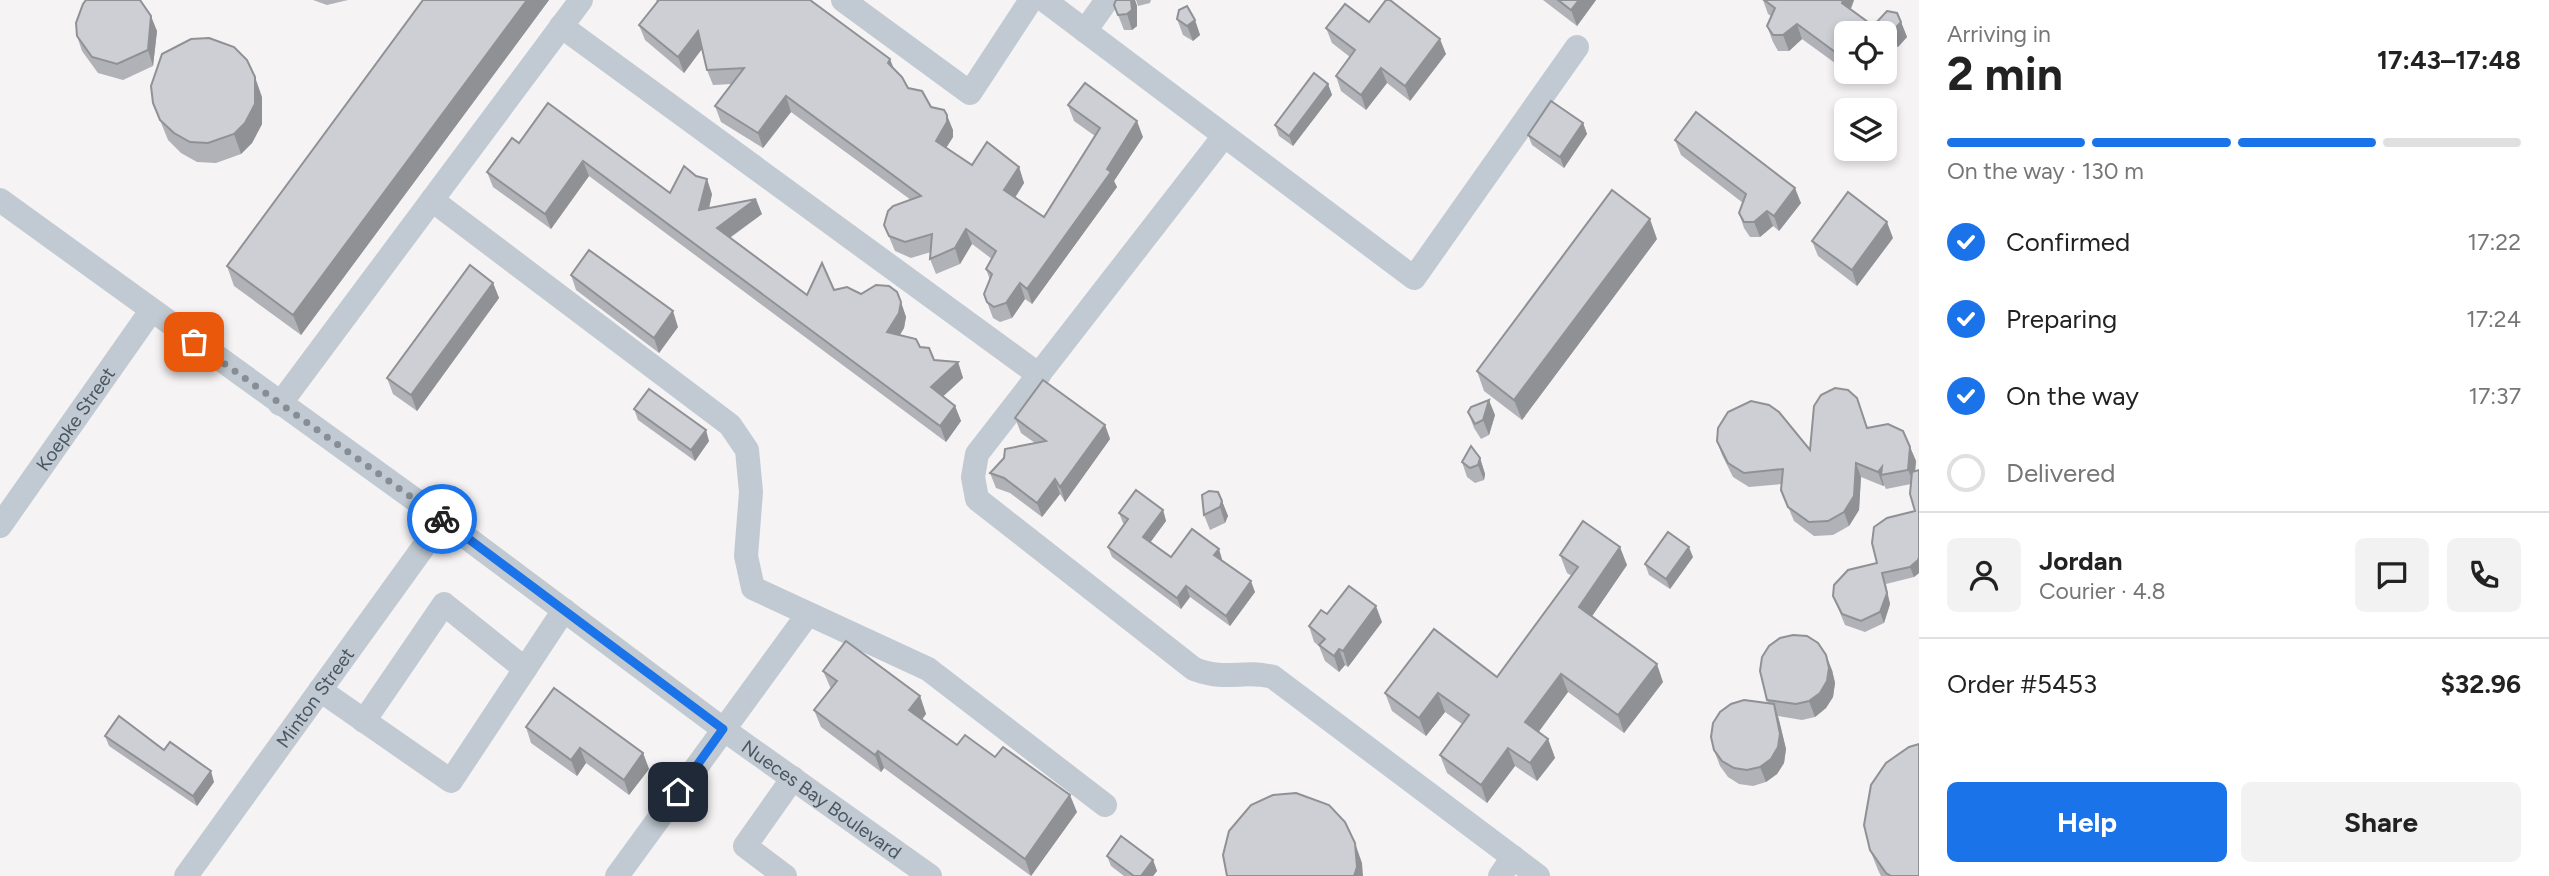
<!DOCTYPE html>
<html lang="en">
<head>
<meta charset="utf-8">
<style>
	body { margin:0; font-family:Figtree,sans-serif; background:#f2f2f2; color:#222; height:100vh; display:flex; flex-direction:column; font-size:26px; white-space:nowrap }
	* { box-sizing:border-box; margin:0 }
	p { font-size:23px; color:#767676 }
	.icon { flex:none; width:38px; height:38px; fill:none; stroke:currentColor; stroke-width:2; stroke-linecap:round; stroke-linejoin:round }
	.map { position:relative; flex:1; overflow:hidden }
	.panel { display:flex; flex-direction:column; background:#fff; width:630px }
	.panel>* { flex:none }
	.buttons { position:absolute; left:1834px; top:21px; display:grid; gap:14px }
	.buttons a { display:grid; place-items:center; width:63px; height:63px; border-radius:10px; background:#fff; box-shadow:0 4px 10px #0003; font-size:35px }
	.pin { position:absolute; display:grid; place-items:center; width:60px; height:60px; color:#fff; margin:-30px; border-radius:14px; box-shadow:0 4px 10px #0006 }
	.courier { position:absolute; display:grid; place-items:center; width:70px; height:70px; margin:-35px; border:5px solid #1a73e8; border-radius:50%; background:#fff; color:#222; box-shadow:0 2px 9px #0007 }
	.summary em { font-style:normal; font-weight:700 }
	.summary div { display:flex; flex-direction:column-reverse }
	.summary { display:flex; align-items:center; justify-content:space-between; height:119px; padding:0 28px }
	h1 { font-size:46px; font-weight:700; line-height:52px }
	.bar { display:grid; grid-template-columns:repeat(4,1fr); gap:10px 7px; align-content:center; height:84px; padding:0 28px }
	.bar i { height:9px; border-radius:5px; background:#e0e0e0 }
	.bar .selected { background:#1a73e8 }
	.bar p { grid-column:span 4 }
	.line { display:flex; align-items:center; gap:18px; padding:0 28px; border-top:2px solid #e0e0e0 }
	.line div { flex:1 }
	.round { display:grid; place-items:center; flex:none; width:74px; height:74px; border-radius:10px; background:#f2f2f2 }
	ol { padding:0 28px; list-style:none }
	li { display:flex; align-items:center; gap:21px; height:77px }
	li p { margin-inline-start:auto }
	li .icon { padding:7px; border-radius:50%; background:#1a73e8; color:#fff; stroke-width:4 }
	li:last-child { color:#767676 }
	li i { width:38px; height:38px; border:4px solid #e0e0e0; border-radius:50% }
	.cta { display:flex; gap:14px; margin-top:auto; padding:14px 28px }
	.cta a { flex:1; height:80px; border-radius:10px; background:#1a73e8; color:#fff; font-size:28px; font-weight:700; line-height:80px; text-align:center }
	.cta a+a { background:#f2f2f2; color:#222 }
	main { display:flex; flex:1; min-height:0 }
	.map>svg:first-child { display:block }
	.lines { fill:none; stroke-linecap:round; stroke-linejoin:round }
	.minor { stroke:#c1cad2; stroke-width:24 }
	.wall { fill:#b0b2b7 }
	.shaded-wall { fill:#909195 }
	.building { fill:#cdcfd5; stroke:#909195; stroke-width:2 }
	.done { stroke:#868d94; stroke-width:7; stroke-dasharray:0 12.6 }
	.route { stroke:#1a73e8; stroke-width:9 }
	.labels { text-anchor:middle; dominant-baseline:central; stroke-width:5; stroke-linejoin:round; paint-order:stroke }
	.street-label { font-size:19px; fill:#4a5661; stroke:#fff }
</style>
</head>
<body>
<main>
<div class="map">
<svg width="1919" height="876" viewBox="0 0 1919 876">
	<rect width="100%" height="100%" fill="#f5f3f3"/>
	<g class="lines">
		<g class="minor">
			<path d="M843 0 970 93 1031 0"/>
			<path d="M1044 0 1414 278 1577 47"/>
			<path d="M561 26 1039 375"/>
			<path d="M1085 31 1107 0"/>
			<path d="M1224 136 977 454 973 477 977 499 1194 669C1229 682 1241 669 1273 677L1538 876"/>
			<path id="s1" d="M0 200 443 520 723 729 930 876"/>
			<path d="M432 200 730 425 747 450 751 492 746 556 753 588 928 669 1105 805"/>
			<path d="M280 404 581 0"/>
			<path id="s2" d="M0 526 151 311"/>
			<path d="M320 690 451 781 564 610"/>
			<path d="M364 721 444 604 525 669"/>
			<path id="s3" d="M186 876 443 520"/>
			<path d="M617 876 808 614"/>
			<path d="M785 876 745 846 793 778"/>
			<path d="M1500 876 1513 857"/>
		</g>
	</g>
	<g class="wall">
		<path d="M313 0H348L327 5Z"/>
		<path d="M423 0H549L301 335 234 286 227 266Z"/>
		<path d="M656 0H810L894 69 908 88 931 107 953 130V137L946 148 972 165 1019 167 1024 183 1015 197 1044 217 1095 136 1074 121 1068 105 1143 137 1114 181 1117 187 1032 304 1025 299 1012 318 1000 322 993 318 984 294 990 280 986 269 992 259 972 244 960 264 936 274 930 259 931 252 911 258 895 251 884 225 911 200 791 112 763 148 721 122 715 106 732 84 713 85 707 70 702 49 684 73 645 40 639 25 657 2Z"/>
		<path d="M1116 0H1135L1137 6V26L1132 30H1124L1114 5Z"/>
		<path d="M1136 0H1151L1150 3 1138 6Z"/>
		<path d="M1543 0H1596L1577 26Z"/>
		<path d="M1763 0H1854L1851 9 1846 33V71L1802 39 1789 51H1778L1773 42 1767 26 1771 16 1768 14Z"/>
		<path d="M1177 19 1195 20 1200 35 1193 41 1183 35Z"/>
		<path d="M1369 22 1446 54 1410 101 1387 83 1366 110 1341 91 1336 76 1350 57 1332 43 1326 28Z"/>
		<path d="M1901 22 1907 37 1898 47 1885 44V33H1876L1873 26Z"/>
		<path d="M157 31 153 66 123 80 98 73 82 51 77 36Z"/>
		<path d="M1328 84 1332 95 1293 146 1279 136 1275 125Z"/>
		<path d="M262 97V124L252 143 241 154 216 163 197 162 181 153 168 140 153 103Z"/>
		<path d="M548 103 670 193 712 194 709 208 762 214 730 238 807 295 834 290 861 294 897 292 906 317 904 328 900 335 920 347 934 360 958 362 963 378 943 396 955 406 961 421 946 442 589 176 551 229 493 187 487 172 519 143Z"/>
		<path d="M1583 123 1587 134 1564 168 1532 145 1528 135Z"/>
		<path d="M1675 140 1801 203 1779 231 1773 226 1760 237H1750L1744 228 1739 213 1743 203 1681 155Z"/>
		<path d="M1893 238 1857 286 1818 256 1812 241Z"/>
		<path d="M1657 239 1522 420 1484 391 1477 371Z"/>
		<path d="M571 275 678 327 659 353 576 290Z"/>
		<path d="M493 283 499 298 417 411 393 394 387 378Z"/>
		<path d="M1835 388 1848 390 1857 398 1867 428 1888 424 1903 431 1916 461 1915 471 1919 470V573L1914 577 1886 584 1890 604 1884 623 1865 632 1845 625 1833 596 1834 585 1848 570 1877 563 1872 543 1874 527 1887 518 1915 511 1910 494 1911 484 1886 489 1884 485 1883 486 1861 477 1859 510 1849 526 1833 535 1814 536 1794 521 1781 490 1782 484 1749 487 1733 477 1722 455 1717 441 1718 428 1728 412 1751 401 1769 405 1779 412 1810 450 1814 406 1821 395Z"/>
		<path d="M634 409 709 441 695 461 638 420Z"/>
		<path d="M1468 412 1495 415 1489 435 1481 439 1474 428Z"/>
		<path d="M1015 418 1105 425 1110 439 1065 502 1060 494 1042 517 1010 493 996 488 990 473 1035 443 1021 433Z"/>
		<path d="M1480 458 1485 474 1484 480 1475 483 1467 477 1462 462Z"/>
		<path d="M1222 501 1228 516 1225 523 1210 530 1204 515Z"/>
		<path d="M1163 510 1166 521 1150 542 1171 557 1222 559V560L1255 592 1230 626 1190 597 1181 609 1112 557 1108 547 1125 524 1123 523 1119 513Z"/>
		<path d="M1560 555 1627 565 1592 616 1663 682 1624 733 1568 692 1538 732 1548 739 1555 758 1537 781 1515 766 1487 803 1447 773 1440 755 1462 724 1445 712 1426 736 1392 711 1385 693 1497 677 1572 576 1567 573Z"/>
		<path d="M1693 557 1670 589 1649 575 1645 564Z"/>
		<path d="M1327 614 1382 622 1348 667 1345 665 1339 672 1325 661 1319 646 1314 642 1309 626Z"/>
		<path d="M1832 670 1835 683 1833 697 1826 708 1815 717 1802 720 1778 716 1786 749 1784 763 1777 774 1766 782 1753 786 1739 784 1728 777 1720 766 1714 750 1768 704 1767 700Z"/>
		<path d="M823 671 920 696 926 714 922 719 957 745 995 757 1077 812 1031 876 884 768 881 772 821 727 814 710 831 689Z"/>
		<path d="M526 727 643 753 649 769 629 795 586 763 577 776 531 743Z"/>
		<path d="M105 736 164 750 214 782 197 806 109 746Z"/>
		<path d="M1870 850 1919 876H1881L1878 870Z"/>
		<path d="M1107 856 1153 860 1157 871 1153 876H1124L1111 866Z"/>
	</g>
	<g class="shaded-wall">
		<path d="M527 0H549L301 335 293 315Z"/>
		<path d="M1131 0H1135L1137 6V26L1132 30 1127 14Z"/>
		<path d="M1579 0H1596L1577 26 1571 10Z"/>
		<path d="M1843 0H1854L1847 18 1842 3Z"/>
		<path d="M151 16 157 31 153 66 148 50Z"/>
		<path d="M1195 20 1200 35 1193 41 1187 26Z"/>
		<path d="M1901 22 1907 37 1898 47 1892 32Z"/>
		<path d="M1797 24 1802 39 1789 51 1783 35Z"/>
		<path d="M1872 25 1875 33H1866Z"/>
		<path d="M698 31 704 46 684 73 678 57Z"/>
		<path d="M1440 39 1446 54 1410 101 1405 86Z"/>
		<path d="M890 59 896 74 888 63Z"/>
		<path d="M1381 68 1387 83 1366 110 1361 95Z"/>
		<path d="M255 77 262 97V124L252 143 241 154 234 134Z"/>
		<path d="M1328 84 1332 95 1293 146 1289 136Z"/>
		<path d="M786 96 791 112 763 148 758 133Z"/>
		<path d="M947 115 953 130V137L941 156 936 141Z"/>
		<path d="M1137 121 1143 137 1114 181 1117 187 1032 304 1027 289Z"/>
		<path d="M1583 123 1587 134 1564 168 1560 157Z"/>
		<path d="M583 161 589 176 551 229 545 214Z"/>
		<path d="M1019 167 1024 183 1010 206 1004 190Z"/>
		<path d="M707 179 712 194 705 226 699 210Z"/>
		<path d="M1795 188 1801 203 1779 231 1774 216Z"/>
		<path d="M756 199 762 214 722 243 717 228Z"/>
		<path d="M1767 211 1773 226 1760 237 1754 222Z"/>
		<path d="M1650 219 1657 239 1522 420 1514 400Z"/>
		<path d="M1887 222 1893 238 1857 286 1852 270Z"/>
		<path d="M966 229 972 244 960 264 955 248Z"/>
		<path d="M493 283 499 298 417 411 411 395Z"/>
		<path d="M1020 283 1025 299 1012 318 1006 303Z"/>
		<path d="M901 302 906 317 904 328 892 347 887 332Z"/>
		<path d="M673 311 678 327 659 353 654 338Z"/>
		<path d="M958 362 963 378 936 403 931 387Z"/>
		<path d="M1489 400 1495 415 1489 435 1483 420Z"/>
		<path d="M955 406 961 421 946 442 940 426Z"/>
		<path d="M1105 425 1110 439 1065 502 1060 487Z"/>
		<path d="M706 430 709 441 695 461 691 450Z"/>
		<path d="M1910 447 1916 461 1914 483 1908 470Z"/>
		<path d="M1480 458 1485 474 1484 480 1478 465Z"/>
		<path d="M1856 463 1861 477 1859 510 1849 526 1844 512Z"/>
		<path d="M1882 467 1881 475 1884 485 1883 486 1878 472Z"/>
		<path d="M1055 479 1060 494 1042 517 1037 503Z"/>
		<path d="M1222 501 1228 516 1225 523 1220 507Z"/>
		<path d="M1163 510 1166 521 1147 547 1143 537Z"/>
		<path d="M1620 547 1627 565 1586 625 1579 607Z"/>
		<path d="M1689 547 1693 557 1670 589 1666 579Z"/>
		<path d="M1219 549 1222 559 1218 565 1214 555Z"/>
		<path d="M1919 557V573L1914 577 1910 567Z"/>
		<path d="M1882 573 1890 604 1884 623 1880 612Z"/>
		<path d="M1251 581 1255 592 1230 626 1226 616Z"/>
		<path d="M1186 586 1190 597 1181 609 1177 598Z"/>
		<path d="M1376 606 1382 622 1348 667 1343 651Z"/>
		<path d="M1339 649 1345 665 1339 672 1334 656Z"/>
		<path d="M1826 655 1832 670 1835 683 1833 697 1826 708 1815 717 1809 701Z"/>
		<path d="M1657 664 1663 682 1624 733 1618 715Z"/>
		<path d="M1561 674 1568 692 1532 741 1525 722Z"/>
		<path d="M1438 693 1445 712 1426 736 1419 718Z"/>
		<path d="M920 696 926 714 916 728 909 710Z"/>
		<path d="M1774 704 1779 720 1786 749 1784 763 1777 774 1766 782 1760 767Z"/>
		<path d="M1548 739 1555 758 1537 781 1530 763Z"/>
		<path d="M580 748 586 763 577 776 571 760Z"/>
		<path d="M1508 748 1515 766 1487 803 1481 785Z"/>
		<path d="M878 751 884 768 881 772 875 755Z"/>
		<path d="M643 753 649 769 629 795 624 780Z"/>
		<path d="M211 771 214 782 197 806 193 796Z"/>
		<path d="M1070 795 1077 812 1031 876 1025 859Z"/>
		<path d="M1355 843 1362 863 1363 876H1354Z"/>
		<path d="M1153 860 1157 871 1153 876H1141Z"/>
	</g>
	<g class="building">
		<path d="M86 0H140L151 16 148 50 117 64 92 57 77 36 76 23 83 4Z"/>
		<path d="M423 0H527L293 315 227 266Z"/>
		<path d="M659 0H810L890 59 888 63 902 77 908 88 922 91 931 107 944 110 947 115V122L936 141 972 165 987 142 1019 167 1004 190 1044 217 1100 128 1068 105 1085 83 1137 121 1107 169 1111 172 1027 289 1020 283 1006 303 994 307 987 302 984 294 992 274 986 269 996 251 966 229 955 248 930 259 932 234 905 242 889 236 884 225 888 211 893 206 921 196 786 96 758 133 715 106 744 68 707 70 698 31 678 57 639 25Z"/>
		<path d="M1116 0H1131L1132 10 1127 14 1118 15 1114 5Z"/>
		<path d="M1386 0H1390L1440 39 1405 86 1381 68 1361 95 1336 76 1355 50 1326 28 1345 4 1369 22Z"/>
		<path d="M1558 0H1579L1571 10Z"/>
		<path d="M1764 0H1843L1842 3 1872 25 1866 33H1846V60L1797 24 1783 35H1773L1767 26 1775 8Z"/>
		<path d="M1187 6 1195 20 1187 26 1177 19 1179 10Z"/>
		<path d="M1887 11 1897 13 1901 22 1892 32 1873 26Z"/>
		<path d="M209 38 234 47 247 60 255 77V104L245 123 234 134 208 143 190 142 174 133 160 120 153 103 151 86 162 54 191 39Z"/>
		<path d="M1314 73 1328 84 1289 136 1275 125Z"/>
		<path d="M1551 101 1583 123 1560 157 1528 135Z"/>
		<path d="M548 103 670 193 684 166 696 176 707 179 699 210 756 199 717 228 807 295 822 263 834 290 847 287 861 294 876 285 889 286 897 292 901 302 899 313 887 332 916 339 920 347 929 348 934 360 958 362 931 387 955 406 940 426 583 161 545 214 487 172 512 138 519 143Z"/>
		<path d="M1696 112 1795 188 1774 216 1767 211 1754 222H1744L1739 213 1746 194 1675 140Z"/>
		<path d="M1612 190 1650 219 1514 400 1477 371Z"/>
		<path d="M1848 192 1887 222 1852 270 1812 241Z"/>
		<path d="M589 250 673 311 654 338 571 275Z"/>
		<path d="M470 265 493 283 411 395 387 378Z"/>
		<path d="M1043 380 1105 425 1060 487 1055 479 1037 503 1004 478 990 473 1004 458 1005 449 1046 441 1015 418Z"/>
		<path d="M1835 388 1848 390 1857 398 1867 428 1888 424 1903 431 1910 447 1908 470 1881 475 1882 467 1878 472 1856 463 1854 496 1844 512 1828 521 1809 522 1788 507 1781 490 1783 469 1744 473 1728 463 1717 441 1718 428 1728 412 1751 401 1769 405 1779 412 1810 450 1814 406 1821 395Z"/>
		<path d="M649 389 706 430 691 450 634 409Z"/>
		<path d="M1489 400 1483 420 1475 424 1468 412 1471 407Z"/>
		<path d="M1471 446 1480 458 1478 465 1470 468 1462 462Z"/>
		<path d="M1919 470V557L1918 560 1910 567 1882 573 1887 593 1880 612 1861 621 1842 614 1833 596 1834 585 1848 570 1877 563 1872 543 1874 527 1887 518 1915 511 1910 494 1912 472Z"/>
		<path d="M1136 490 1163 510 1143 537 1171 557 1192 529 1219 549 1214 555 1251 581 1226 616 1186 586 1177 598 1108 547 1128 519 1119 513Z"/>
		<path d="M1209 491 1218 492 1222 501 1220 507 1204 515 1202 495Z"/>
		<path d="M1583 521 1620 547 1579 607 1657 664 1618 715 1561 674 1525 722 1548 739 1530 763 1508 748 1481 785 1440 755 1469 715 1438 693 1419 718 1385 693 1434 629 1497 677 1578 567 1560 555Z"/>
		<path d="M1668 532 1689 547 1666 579 1645 564Z"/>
		<path d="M1349 586 1376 606 1343 651 1339 649 1334 656 1319 645 1325 639 1309 626 1321 610 1327 614Z"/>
		<path d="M1793 635 1807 636 1818 643 1826 655 1829 668 1827 681 1820 693 1809 701 1796 704 1767 700 1760 671 1762 657 1769 646 1780 638Z"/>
		<path d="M846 641 920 696 909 710 957 745 965 735 995 757 1003 747 1070 795 1025 859 878 751 875 755 814 710 837 681 823 671Z"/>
		<path d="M554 688 643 753 624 780 580 748 571 760 526 727Z"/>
		<path d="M1744 700 1774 704 1780 734 1778 747 1771 759 1760 767 1747 770 1734 768 1722 761 1714 750 1711 737 1713 723 1720 712 1731 704Z"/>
		<path d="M119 716 164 750 170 742 211 771 193 796 105 736Z"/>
		<path d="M1919 744V876H1891L1886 873 1870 850 1864 825 1871 785 1886 763 1909 747Z"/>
		<path d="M1296 793 1329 805 1345 822 1355 843 1357 867 1354 876H1227L1223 855 1229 831 1251 805 1273 795Z"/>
		<path d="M1121 836 1153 860 1141 876H1134L1107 856Z"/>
	</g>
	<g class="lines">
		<path class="done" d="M194 342 442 519"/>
		<path class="route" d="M442 519 723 729 678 792"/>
	</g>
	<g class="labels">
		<g class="street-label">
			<text stroke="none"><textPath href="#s2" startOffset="131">Koepke Street</textPath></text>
			<text stroke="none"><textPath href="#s3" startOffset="220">Minton Street</textPath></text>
			<text stroke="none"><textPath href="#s1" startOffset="1017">Nueces Bay Boulevard</textPath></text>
		</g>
	</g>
</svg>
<div class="buttons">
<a><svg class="icon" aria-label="locate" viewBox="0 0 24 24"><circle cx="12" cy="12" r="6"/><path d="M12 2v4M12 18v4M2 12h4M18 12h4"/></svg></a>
<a><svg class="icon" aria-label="layers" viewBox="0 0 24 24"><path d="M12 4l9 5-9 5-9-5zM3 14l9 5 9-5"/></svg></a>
</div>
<div class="pin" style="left:194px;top:342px;background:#ea580c"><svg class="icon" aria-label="bag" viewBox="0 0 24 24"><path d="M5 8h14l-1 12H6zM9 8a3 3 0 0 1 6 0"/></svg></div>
<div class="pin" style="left:678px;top:792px;background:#1f2937"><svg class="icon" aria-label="home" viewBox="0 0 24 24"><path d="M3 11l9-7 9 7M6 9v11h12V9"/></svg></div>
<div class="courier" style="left:442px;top:519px"><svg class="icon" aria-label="bike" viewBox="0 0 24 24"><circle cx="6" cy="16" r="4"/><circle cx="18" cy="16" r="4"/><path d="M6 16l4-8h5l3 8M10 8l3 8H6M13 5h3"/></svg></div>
</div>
<section class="panel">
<div class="summary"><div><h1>2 min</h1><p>Arriving in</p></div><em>17:43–17:48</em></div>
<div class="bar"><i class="selected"></i><i class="selected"></i><i class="selected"></i><i></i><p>On the way · 130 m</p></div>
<ol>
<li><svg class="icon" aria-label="check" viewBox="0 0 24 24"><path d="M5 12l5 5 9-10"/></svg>Confirmed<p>17:22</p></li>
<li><svg class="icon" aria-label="check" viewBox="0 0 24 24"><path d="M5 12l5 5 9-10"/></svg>Preparing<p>17:24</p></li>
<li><svg class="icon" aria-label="check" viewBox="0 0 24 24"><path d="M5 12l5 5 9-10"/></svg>On the way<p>17:37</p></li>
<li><i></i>Delivered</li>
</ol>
<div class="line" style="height:126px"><a class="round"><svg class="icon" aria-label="person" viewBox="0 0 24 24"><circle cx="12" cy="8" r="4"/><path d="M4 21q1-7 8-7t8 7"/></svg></a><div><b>Jordan</b><p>Courier · 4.8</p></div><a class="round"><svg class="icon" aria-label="chat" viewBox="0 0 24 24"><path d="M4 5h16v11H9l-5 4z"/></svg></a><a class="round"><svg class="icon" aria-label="phone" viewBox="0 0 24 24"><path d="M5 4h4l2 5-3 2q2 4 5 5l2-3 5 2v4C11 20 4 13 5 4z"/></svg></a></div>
<div class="line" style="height:91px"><div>Order #5453</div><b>$32.96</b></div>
<div class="cta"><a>Help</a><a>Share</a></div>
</section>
</main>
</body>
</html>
